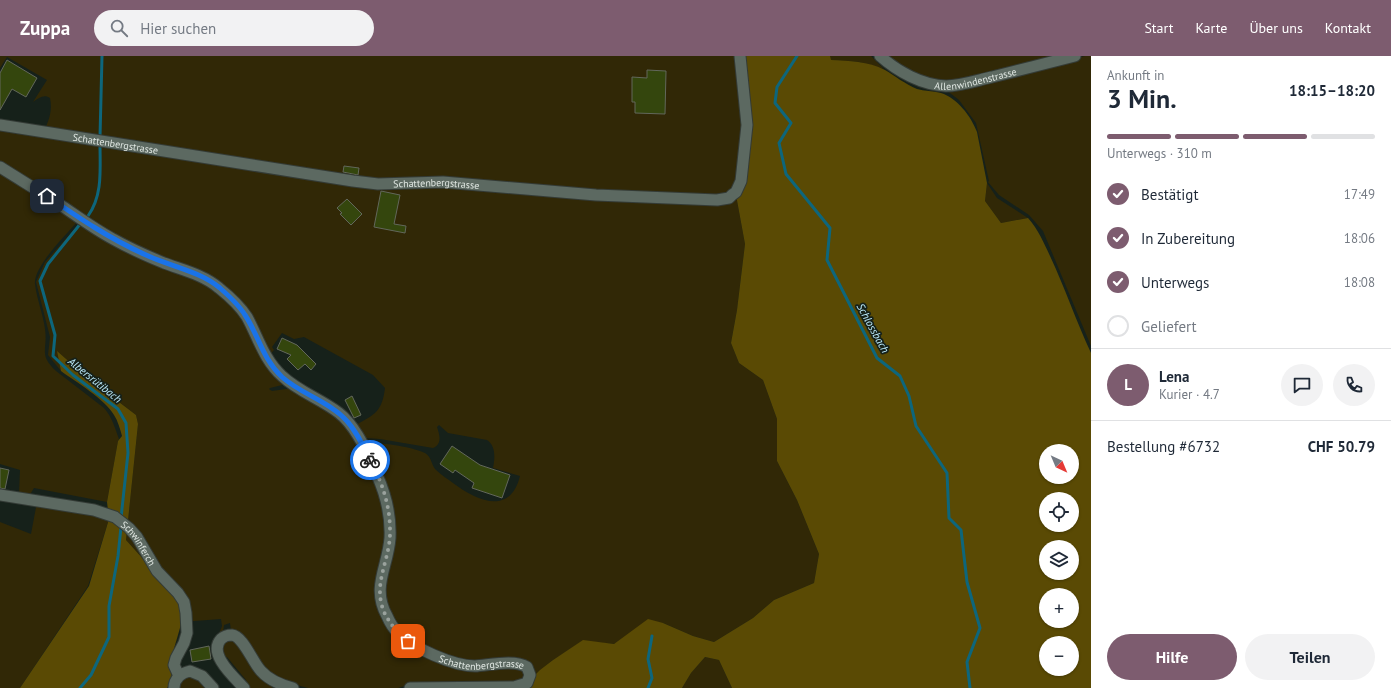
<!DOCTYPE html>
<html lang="de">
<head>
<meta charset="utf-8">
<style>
	body { margin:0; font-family:"PT Sans",sans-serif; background:#f2f2f3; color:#1f2937; height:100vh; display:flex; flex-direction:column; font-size:15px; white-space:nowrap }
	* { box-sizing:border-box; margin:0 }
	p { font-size:13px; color:#747a83 }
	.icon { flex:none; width:22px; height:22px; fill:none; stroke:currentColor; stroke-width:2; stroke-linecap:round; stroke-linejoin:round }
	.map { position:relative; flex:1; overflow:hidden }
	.side { display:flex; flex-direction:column; background:#fff; width:300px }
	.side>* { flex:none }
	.needle { width:26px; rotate:136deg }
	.fabs { position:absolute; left:1039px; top:388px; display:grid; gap:8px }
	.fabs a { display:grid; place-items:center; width:40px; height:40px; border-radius:50%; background:#fff; box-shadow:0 1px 3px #0004; font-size:20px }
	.pin { position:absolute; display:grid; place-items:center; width:34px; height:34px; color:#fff; margin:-17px; border-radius:8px; box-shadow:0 2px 6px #0006 }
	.courier { position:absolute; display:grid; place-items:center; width:40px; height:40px; margin:-20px; border:3px solid #1a73e8; border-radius:50%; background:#fff; color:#222; box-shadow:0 1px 5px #0007 }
	.head em { font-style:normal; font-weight:600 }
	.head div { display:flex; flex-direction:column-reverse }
	.head { display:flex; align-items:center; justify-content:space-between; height:68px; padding:0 16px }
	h1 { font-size:26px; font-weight:600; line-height:30px }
	.bar { display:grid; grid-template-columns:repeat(4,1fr); gap:6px 4px; align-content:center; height:48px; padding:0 16px }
	.bar i { height:5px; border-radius:3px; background:#e0e1e3 }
	.bar .on { background:#7d5c6f }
	.bar p { grid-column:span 4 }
	.line { display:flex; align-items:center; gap:10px; padding:0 16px; border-top:1px solid #e0e1e3 }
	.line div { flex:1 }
	.round { display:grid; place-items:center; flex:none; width:42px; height:42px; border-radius:21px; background:#f2f2f3 }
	ol { padding:0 16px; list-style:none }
	li { display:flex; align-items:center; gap:12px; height:44px }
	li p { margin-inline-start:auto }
	li .icon { padding:4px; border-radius:50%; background:#7d5c6f; color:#fff; stroke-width:4 }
	li:last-child { color:#747a83 }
	li i { width:22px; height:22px; border:2px solid #e0e1e3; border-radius:50% }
	.cta { display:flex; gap:8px; margin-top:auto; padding:8px 16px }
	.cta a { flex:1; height:46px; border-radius:24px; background:#7d5c6f; color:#fff; font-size:16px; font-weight:600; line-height:46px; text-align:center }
	.cta a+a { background:#f2f2f3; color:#1f2937 }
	header { display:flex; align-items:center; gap:24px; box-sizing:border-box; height:56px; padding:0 20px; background:#7d5c6f; color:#fff }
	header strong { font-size:19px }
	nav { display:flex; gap:22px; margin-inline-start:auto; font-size:14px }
	.search { width:280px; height:36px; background:#f2f2f3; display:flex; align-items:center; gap:10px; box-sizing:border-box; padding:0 14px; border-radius:22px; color:#747a83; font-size:15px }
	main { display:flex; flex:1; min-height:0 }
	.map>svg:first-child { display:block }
	.green { fill:#312806 }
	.forest { fill:#5a4a04; fill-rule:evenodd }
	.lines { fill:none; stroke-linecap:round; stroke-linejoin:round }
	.stream { stroke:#0d667c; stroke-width:3 }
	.building { fill:#34460d; stroke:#62675b }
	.street-casing { stroke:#343b36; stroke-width:13 }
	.street { stroke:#5c6961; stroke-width:11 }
	.done { stroke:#9aa29d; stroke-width:4; stroke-dasharray:0 7.2 }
	.route { stroke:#1a73e8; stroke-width:5 }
	.labels { text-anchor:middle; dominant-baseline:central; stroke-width:3.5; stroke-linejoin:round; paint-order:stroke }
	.street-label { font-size:10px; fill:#e1e8e3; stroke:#16211a }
	.water-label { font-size:11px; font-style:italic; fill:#bcebfb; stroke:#16211a }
</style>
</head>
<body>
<header>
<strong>Zuppa</strong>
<div class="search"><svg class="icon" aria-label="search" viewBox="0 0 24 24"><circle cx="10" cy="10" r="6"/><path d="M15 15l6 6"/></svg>Hier suchen</div>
<nav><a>Start</a><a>Karte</a><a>Über uns</a><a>Kontakt</a></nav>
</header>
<main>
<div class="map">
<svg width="1091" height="632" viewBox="0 0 1091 632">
	<rect width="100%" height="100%" fill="#16211a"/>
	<g class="green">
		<path d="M0 0H736L744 60 736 139 745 188 737 254 731 287 739 307 763 324 777 363V405L797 444 819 498 814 527 774 544 753 562 714 586 693 580 663 567 614 588 583 585 553 604 536 618 534 612 531 608 482 607 450 603 403 578 384 545 392 485 370 393C372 391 374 388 377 388 385 386 419 393 425 397 432 401 431 409 436 414 441 419 448 423 453 427 477 445 510 460 520 420L493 412C495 402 496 390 487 384L448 377 439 369 437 371C440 380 442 388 433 392L380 383 365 382 356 369C375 358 382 356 385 332L373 319 304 281 294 283 282 277 272 291 274 294 269 300 236 244 127 187 0 109V72L43 78C48 66 53 56 50 42 44 38 39 42 33 46L47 24 7 1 0 12Z"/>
		<path d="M830 0H871L884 13 859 6 830 4Z"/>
		<path d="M886 0H1066L977 22 940 26 910 16Z"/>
		<path d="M1085 0H1091V290L1043 175 1029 159 999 139 988 126 989 125 976 67 959 44 946 34 969 29Z"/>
		<path d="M0 114 77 166C66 179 33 211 35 228 37 244 43 258 45 273 48 294 38 298 56 315L104 352C112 361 115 372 119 383L118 385 107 446 34 432 29 440 19 438 20 414 0 408Z"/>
		<path d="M987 127 997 142 1028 162 1001 167 985 145Z"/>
		<path d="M79 168 201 223 237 253 286 328 270 332 269 333 272 335 293 332 322 350 348 371 378 428 387 479 378 520 390 572 452 608 520 612 526 617 522 625 408 629 398 632H308L297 629 271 618 231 575 230 567 224 569 223 577 219 578 222 570 221 563 181 566V544L126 484 138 368 136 359 90 324 58 296 61 315 48 299 50 281 36 226 45 206Z"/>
		<path d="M37 446 109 463 88 530 20 632H0V466L31 478Z"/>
		<path d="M226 583 235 584 274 629 272 632H248L246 624 227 601 225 602 221 596Z"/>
		<path d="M705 601 719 604 732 632H682L691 617Z"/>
		<path d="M189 618 210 632H179L180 624Z"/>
	</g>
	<g class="forest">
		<path d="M742 0H830L831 4C849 5 868 5 885 14 895 20 905 28 917 33 924 35 933 35 941 37 957 42 971 60 977 76L987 127 985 145 1001 167 1028 162C1038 173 1044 187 1050 200 1065 232 1076 265 1091 297V632H732L719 604 705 601 691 617 682 632H527L533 625 536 618 540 614 553 604 583 584 614 588 648 563 663 567 693 580 714 586 753 562 774 544 814 527 819 498 797 444 777 405V363L763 324 739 307 731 287 737 254 745 188 736 139 743 133ZM1046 395H1072V421H1046ZM1046 443H1072V469H1046ZM1046 491H1072V517H1046ZM1046 539H1072V565H1046ZM1046 587H1072V613H1046Z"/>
		<path d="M57 295 90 324 136 359 138 368 126 484 181 545C181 552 182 560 181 567 178 584 166 607 173 624L167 632H20L89 530 109 463 107 446 118 385 122 380C120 373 118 365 114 359 105 343 76 326 61 315Z"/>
	</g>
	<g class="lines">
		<g class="stream">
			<path d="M797 0 777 31 775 47 791 67 779 87 786 118 830 172 827 204 877 302 900 320 909 340 916 370 947 417 949 462 961 474 967 526 980 572 967 606 970 632"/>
			<path d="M100 81 102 0"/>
			<path d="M88 160C103 139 100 113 100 88"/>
			<path d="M81 167 48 208 40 225 55 279 53 300 73 319 118 353 126 367 128 397 121 462"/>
			<path d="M80 632 91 619 109 581V550L118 500 121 471"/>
			<path d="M648 632 652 622 648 603 652 580"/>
		</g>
	</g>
	<g class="building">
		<path d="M7 4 37 22 26 41 12 33 0 54V17Z"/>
		<path d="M647 14 666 15 665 58 635 57V46H632V21L647 22Z"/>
		<path d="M344 110 359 112 358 119 343 116Z"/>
		<path d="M381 135 400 139 394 168 406 170 405 177 374 171Z"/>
		<path d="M347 143 362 158 351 169 340 158 342 157 337 152Z"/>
		<path d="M282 282 297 289 316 308 311 314 305 308 298 314 287 303 291 299 277 293Z"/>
		<path d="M352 340 361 359 354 362 345 344Z"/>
		<path d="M452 390 480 409 510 419 502 442 472 432 474 427 455 414 453 417 440 408Z"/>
		<path d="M0 412 9 414 5 433 0 432Z"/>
		<path d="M209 590 211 603 192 606 190 594Z"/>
	</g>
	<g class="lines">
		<defs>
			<g id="street">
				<path id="s1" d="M880 0C898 16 922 29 946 30 961 30 978 24 992 21 1020 14 1047 7 1075 0"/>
				<path id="s2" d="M0 69 353 125 378 128 443 126 596 139 717 144 729 142 732 139 736 136 741 125 747 69 740 0"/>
				<path id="s3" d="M0 111C22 125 44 138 65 152 81 163 96 174 113 183 129 192 147 200 164 207 183 214 204 219 219 232 229 240 240 250 247 261 258 281 264 304 282 320 299 336 321 343 339 357 356 370 369 399 377 419 386 439 391 460 390 482 388 511 371 531 387 560 390 567 393 572 398 577 413 592 453 610 475 610 490 609 514 603 527 611L530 619 527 627 514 631 410 632"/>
				<path id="s4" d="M0 439 94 454 115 461 129 472 137 481 157 515 178 537 184 546 186 557 187 577 184 587 176 602 174 609 179 620"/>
				<path d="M174 632C174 623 181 617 190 615L202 620 213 632"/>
				<path d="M244 632C235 622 207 598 221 583 224 580 228 579 232 579 243 580 253 607 261 615 269 624 281 629 293 632"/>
			</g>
		</defs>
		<use href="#street" class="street-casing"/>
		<use href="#street" class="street"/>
	</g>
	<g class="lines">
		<path class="done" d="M370 404C382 425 390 450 390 474 391 505 370 529 386 560 392 570 398 578 408 585"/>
		<path class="route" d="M47 140C79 162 110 183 146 199 169 210 200 215 220 232 229 240 239 249 245 259 259 280 262 302 282 321 301 338 328 345 345 363 356 374 363 390 370 404"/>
	</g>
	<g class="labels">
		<g class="street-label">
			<text stroke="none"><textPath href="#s1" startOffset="104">Allenwindenstrasse</textPath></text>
			<text stroke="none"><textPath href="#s2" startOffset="117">Schattenbergstrasse</textPath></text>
			<text stroke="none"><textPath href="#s2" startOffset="441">Schattenbergstrasse</textPath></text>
			<text stroke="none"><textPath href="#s4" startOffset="153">Schwinferch</textPath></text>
			<text stroke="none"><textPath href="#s3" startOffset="759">Schattenbergstrasse</textPath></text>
		</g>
		<g class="water-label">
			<text transform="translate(873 272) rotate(61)">Schlossbach</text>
			<text transform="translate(95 324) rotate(39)">Albersrütibach</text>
		</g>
	</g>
</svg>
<div class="fabs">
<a><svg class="needle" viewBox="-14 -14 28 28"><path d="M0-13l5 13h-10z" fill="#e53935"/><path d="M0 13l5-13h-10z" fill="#747a83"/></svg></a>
<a><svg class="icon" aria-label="locate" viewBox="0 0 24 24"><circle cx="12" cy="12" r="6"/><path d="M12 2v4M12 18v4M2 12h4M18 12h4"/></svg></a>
<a><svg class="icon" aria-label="layers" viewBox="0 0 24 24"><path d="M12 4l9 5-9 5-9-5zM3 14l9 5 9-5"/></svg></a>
<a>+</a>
<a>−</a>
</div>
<div class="pin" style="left:408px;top:585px;background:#ea580c"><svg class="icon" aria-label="bag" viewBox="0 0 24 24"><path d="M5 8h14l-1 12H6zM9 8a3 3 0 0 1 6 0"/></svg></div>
<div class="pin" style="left:47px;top:140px;background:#1f2937"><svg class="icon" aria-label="home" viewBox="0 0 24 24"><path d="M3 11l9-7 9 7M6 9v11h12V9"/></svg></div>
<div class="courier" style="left:370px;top:404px"><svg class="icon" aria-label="bike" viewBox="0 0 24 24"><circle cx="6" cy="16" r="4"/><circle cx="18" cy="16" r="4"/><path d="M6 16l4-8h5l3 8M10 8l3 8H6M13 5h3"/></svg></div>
</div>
<section class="side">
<div class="head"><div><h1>3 Min.</h1><p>Ankunft in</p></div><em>18:15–18:20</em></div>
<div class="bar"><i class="on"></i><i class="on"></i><i class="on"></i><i></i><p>Unterwegs · 310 m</p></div>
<ol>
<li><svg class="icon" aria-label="check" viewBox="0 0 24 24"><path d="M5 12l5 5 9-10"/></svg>Bestätigt<p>17:49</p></li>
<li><svg class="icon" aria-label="check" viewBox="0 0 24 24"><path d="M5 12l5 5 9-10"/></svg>In Zubereitung<p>18:06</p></li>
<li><svg class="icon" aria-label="check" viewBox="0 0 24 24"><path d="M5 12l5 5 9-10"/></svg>Unterwegs<p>18:08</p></li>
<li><i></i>Geliefert</li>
</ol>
<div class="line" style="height:72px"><b class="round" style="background:#7d5c6f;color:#fff">L</b><div><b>Lena</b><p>Kurier · 4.7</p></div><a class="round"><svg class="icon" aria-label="chat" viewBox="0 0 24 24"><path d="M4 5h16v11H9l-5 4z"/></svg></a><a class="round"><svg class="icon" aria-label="phone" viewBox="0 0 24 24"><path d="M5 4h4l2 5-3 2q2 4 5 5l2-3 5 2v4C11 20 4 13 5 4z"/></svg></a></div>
<div class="line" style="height:52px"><div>Bestellung #6732</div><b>CHF 50.79</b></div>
<div class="cta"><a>Hilfe</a><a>Teilen</a></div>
</section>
</main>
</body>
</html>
